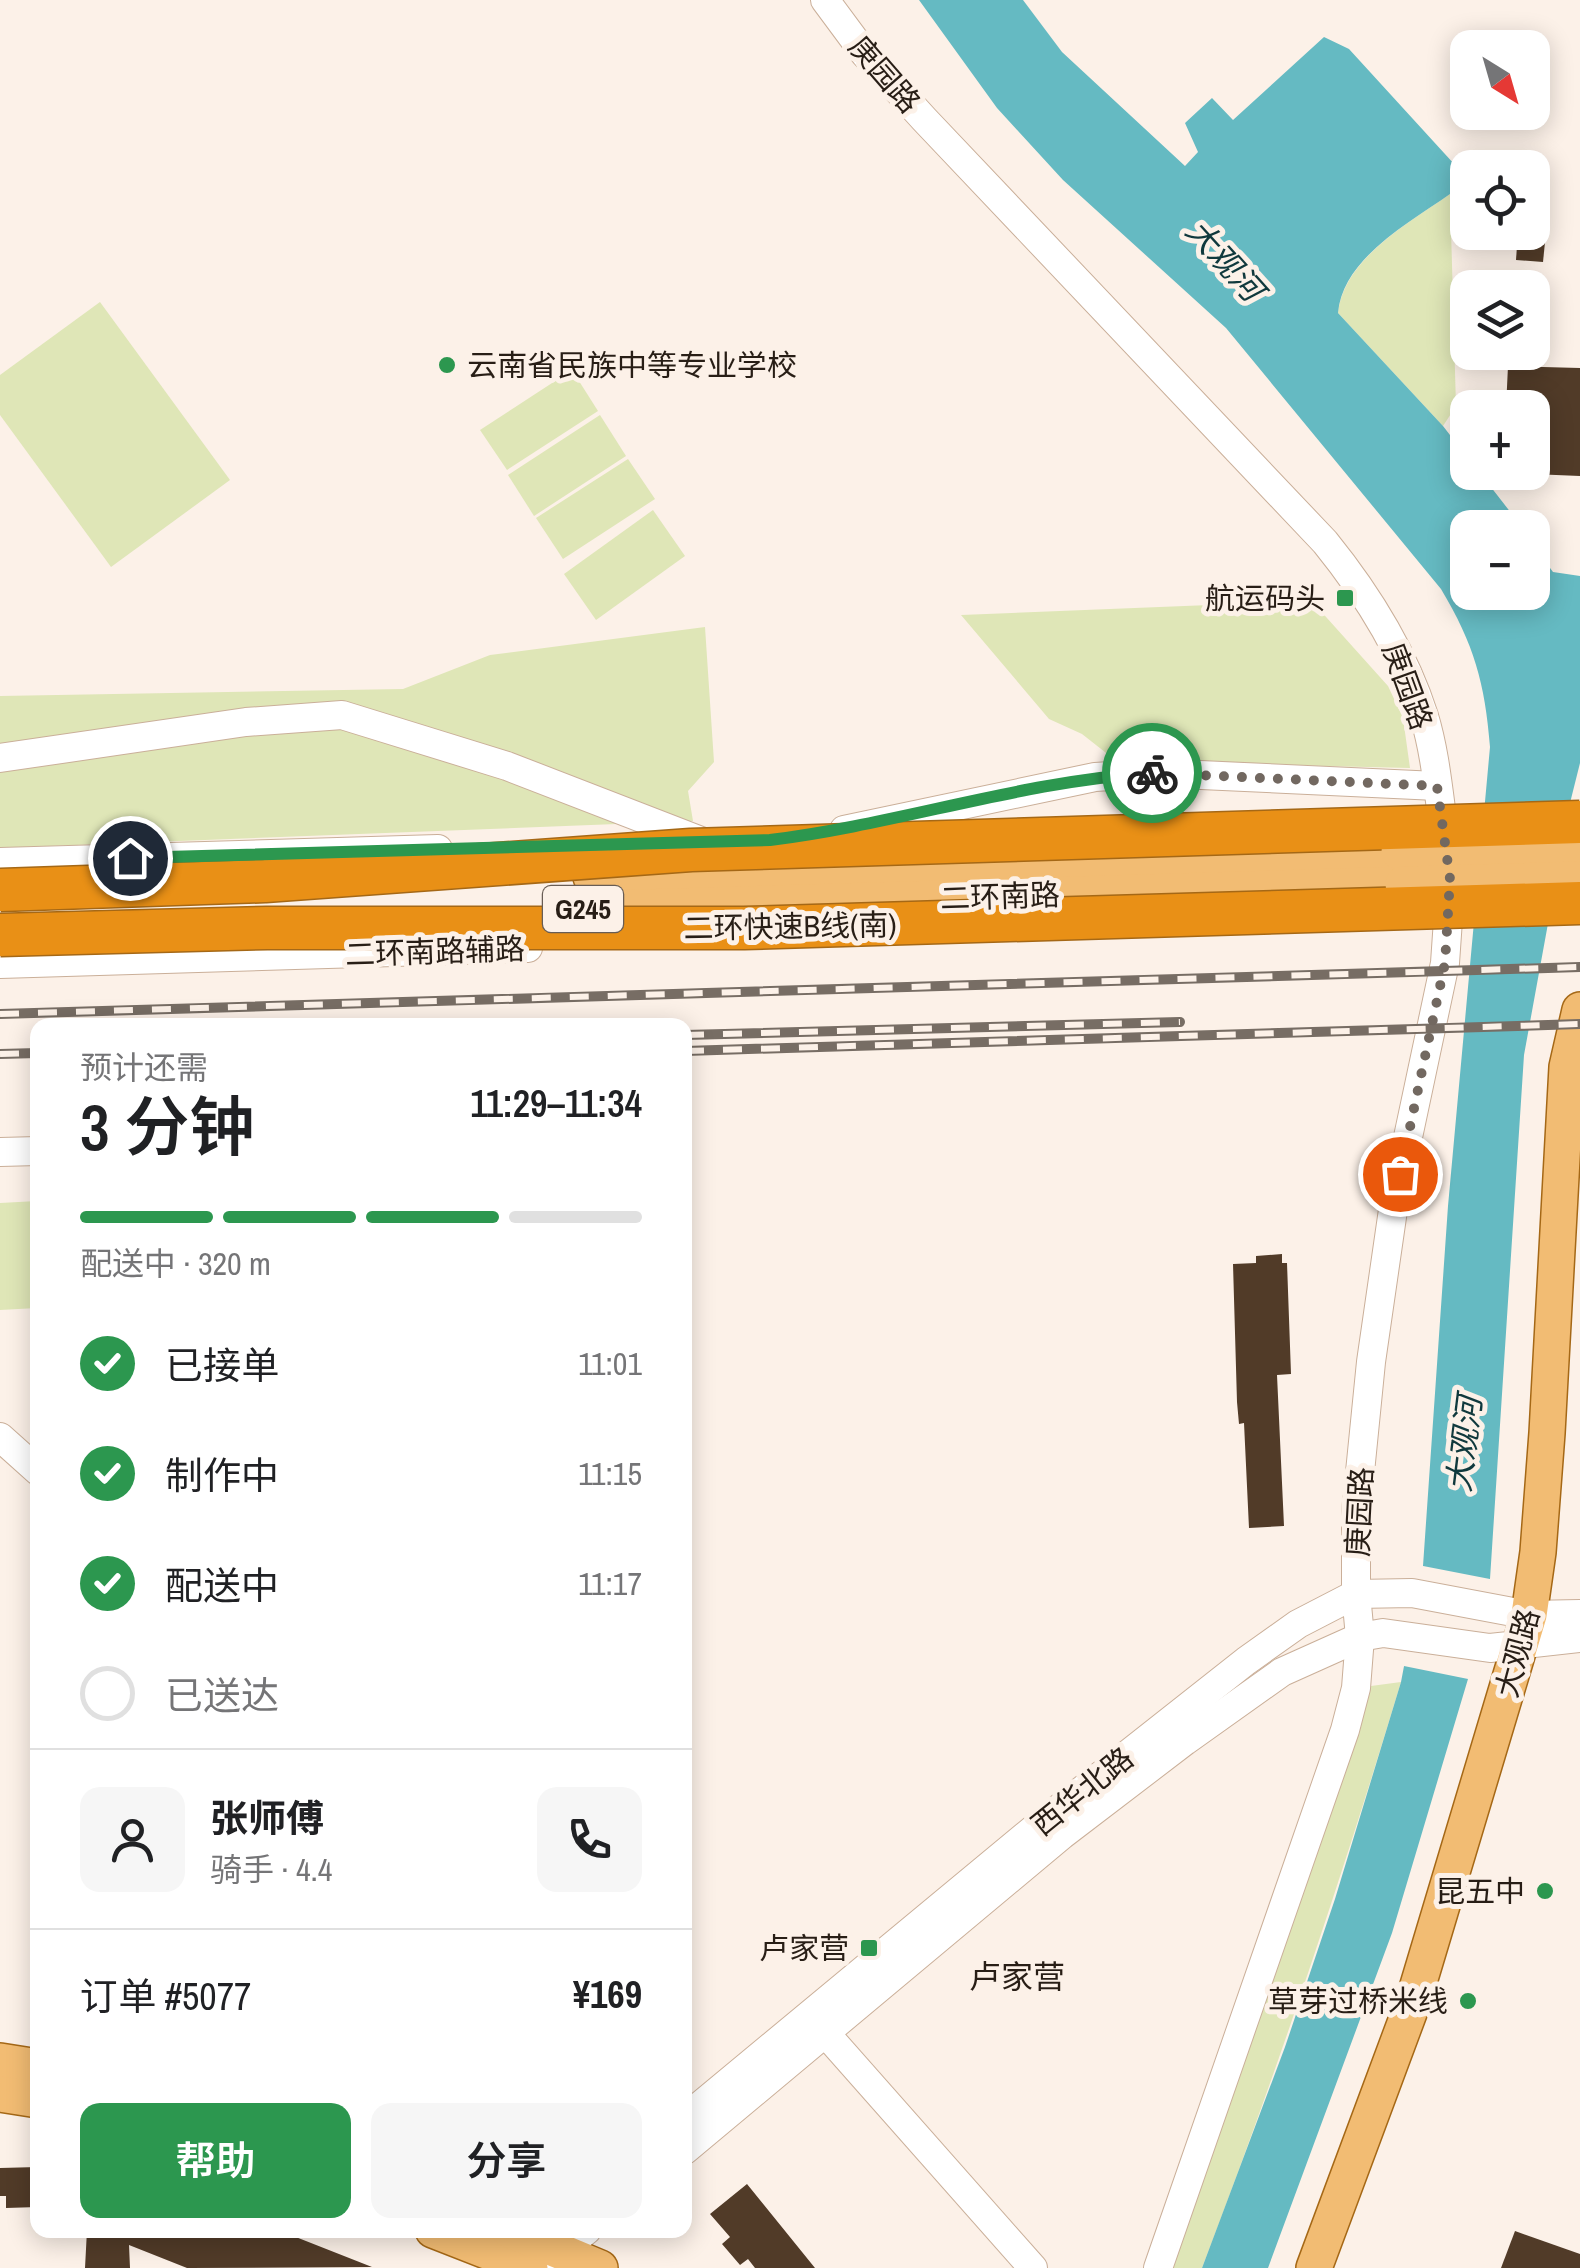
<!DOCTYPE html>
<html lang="zh">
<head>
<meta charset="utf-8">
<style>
	body { margin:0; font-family:"Archivo Narrow","Noto Sans SC",sans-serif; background:#f6f6f6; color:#202124; height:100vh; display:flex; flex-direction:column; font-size:38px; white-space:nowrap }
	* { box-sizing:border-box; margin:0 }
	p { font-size:32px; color:#757577 }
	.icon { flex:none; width:55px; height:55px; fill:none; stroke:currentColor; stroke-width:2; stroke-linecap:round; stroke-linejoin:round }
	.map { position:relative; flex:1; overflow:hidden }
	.panel { position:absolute; left:30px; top:1018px; width:662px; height:1220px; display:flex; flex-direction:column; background:#fff; border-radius:20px; box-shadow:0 5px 25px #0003 }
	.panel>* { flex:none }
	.needle { width:65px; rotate:143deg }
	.tools { position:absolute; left:1450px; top:30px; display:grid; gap:20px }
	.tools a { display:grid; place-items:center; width:100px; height:100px; border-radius:20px; background:#fff; box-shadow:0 5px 25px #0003; font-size:50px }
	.pin { position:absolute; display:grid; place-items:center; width:85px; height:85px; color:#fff; margin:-42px; border:5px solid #fff; border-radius:50%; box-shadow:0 2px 10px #0007 }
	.courier { position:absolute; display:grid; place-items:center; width:100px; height:100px; margin:-50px; border:8px solid #2c974f; border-radius:50%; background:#fff; color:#222; box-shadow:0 2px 12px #0007 }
	.headline em { font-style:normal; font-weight:600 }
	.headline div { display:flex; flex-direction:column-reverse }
	.headline { display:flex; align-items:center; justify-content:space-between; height:170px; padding:0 50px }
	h1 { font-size:65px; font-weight:600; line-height:75px }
	.bar { display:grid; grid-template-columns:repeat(4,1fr); gap:15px 10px; align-content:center; height:120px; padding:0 50px }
	.bar i { height:12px; border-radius:8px; background:#e0e0e0 }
	.bar .active { background:#2c974f }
	.bar p { grid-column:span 4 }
	.line { display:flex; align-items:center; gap:25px; padding:0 50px; border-top:2px solid #e0e0e0 }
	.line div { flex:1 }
	.round { display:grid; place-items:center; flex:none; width:105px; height:105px; border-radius:20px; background:#f6f6f6 }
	ol { padding:0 50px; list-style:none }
	li { display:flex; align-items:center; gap:30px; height:110px }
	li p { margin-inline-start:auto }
	li .icon { padding:10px; border-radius:50%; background:#2c974f; color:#fff; stroke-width:4 }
	li:last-child { color:#757577 }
	li i { width:55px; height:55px; border:5px solid #e0e0e0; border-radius:50% }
	.button { display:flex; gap:20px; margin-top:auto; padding:20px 50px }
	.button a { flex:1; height:115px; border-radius:20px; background:#2c974f; color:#fff; font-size:40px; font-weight:600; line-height:115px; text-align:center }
	.button a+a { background:#f6f6f6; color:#202124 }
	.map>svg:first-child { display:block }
	.green { fill:#dfe6b7 }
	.water { fill:#65bac2 }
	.pier { fill:#fcf1e8 }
	.building { fill:#513b28 }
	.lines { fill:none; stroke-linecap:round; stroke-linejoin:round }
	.minor-casing { stroke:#caaf99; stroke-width:30 }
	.major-casing { stroke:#a56816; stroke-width:38 }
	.minor { stroke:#fff; stroke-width:28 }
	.major { stroke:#f2bc73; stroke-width:35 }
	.rail-casing { stroke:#776d64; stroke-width:10 }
	.rail { stroke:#fcf1e8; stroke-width:6; stroke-dasharray:19; stroke-linecap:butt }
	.major-bridge-casing { stroke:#a56816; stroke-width:38; stroke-linecap:butt }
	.highway-bridge-casing { stroke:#a56816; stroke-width:45; stroke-linecap:butt }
	.major-bridge { stroke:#f2bc73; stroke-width:35 }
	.highway-bridge { stroke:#e99016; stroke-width:42 }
	.done { stroke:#726860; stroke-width:10; stroke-dasharray:0 18 }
	.route { stroke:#2c974f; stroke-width:12 }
	.poi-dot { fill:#2c974f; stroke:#fcf1e8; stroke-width:4 }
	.labels { text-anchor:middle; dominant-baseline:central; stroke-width:10; stroke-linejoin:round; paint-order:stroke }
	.shield { fill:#fcf1e8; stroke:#685d55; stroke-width:2.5 }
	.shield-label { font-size:28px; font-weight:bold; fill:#281e16 }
	.street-label { font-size:30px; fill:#281e16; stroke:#fcf1e8 }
	.poi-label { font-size:30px; fill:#281e16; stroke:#fcf1e8; text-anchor:end }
	.water-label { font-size:32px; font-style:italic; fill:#10393d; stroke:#fcf1e8 }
	.neighbourhood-label { font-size:32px; fill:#281e16; stroke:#fcf1e8 }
</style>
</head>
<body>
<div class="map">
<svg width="1580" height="2268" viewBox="0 0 1580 2268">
	<rect width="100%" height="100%" fill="#fcf1e8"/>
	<g class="green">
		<path d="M1450 194 1456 406 1443 426 1338 313C1344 258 1409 223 1450 194Z"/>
		<path d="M100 302 230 480 111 567 0 415V375Z"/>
		<path d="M572 370 598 411 507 470 480 430Z"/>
		<path d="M600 415 626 456 534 516 508 475Z"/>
		<path d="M628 459 655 499 563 559 536 518Z"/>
		<path d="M653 510 685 556 596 620 564 574Z"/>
		<path d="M1283 602 1318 608 1388 686 1403 718 1410 768 1187 763 1124 767 1082 734 1049 719 961 615Z"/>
		<path d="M705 627 714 762 688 791 693 821 0 848V696L403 689 490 655Z"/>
		<path d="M37 1201V1308L0 1310V1203Z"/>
		<path d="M1401 1682C1341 1880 1276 2075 1202 2268H1147L1356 1688Z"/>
	</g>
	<path class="water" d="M919 0H1023L1062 52 1185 166 1198 152 1185 123 1212 98 1233 120 1324 37 1349 49 1455 165 1450 194C1409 223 1343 258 1338 313L1443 426 1467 457 1468 472 1480 473 1522 527 1468 528V592H1532L1533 545 1553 572 1580 576V763L1570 803 1524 1055 1490 1579 1468 1679 1392 1933 1268 2268H1202L1285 2047 1335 1899 1401 1682 1423 1566 1448 1206 1490 747C1485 683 1474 644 1441 589L1226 328 1063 180 997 108Z"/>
	<path class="pier" d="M1418 1565 1495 1580 1473 1680 1399 1665Z"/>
	<g class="building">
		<path d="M1518 232H1546L1543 262 1516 260Z"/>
		<path d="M1508 366 1580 368V476L1532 474V408H1506Z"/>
		<path d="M1282 1254V1263H1287L1291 1374 1277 1375 1284 1526 1249 1528 1244 1423 1239 1424 1237 1402 1233 1264 1256 1263V1256Z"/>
		<path d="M38 2167V2207L6 2208V2196H0V2168Z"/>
		<path d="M747 2184 815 2268H755L748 2259 740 2265 722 2244 730 2237 710 2214Z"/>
		<path d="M87 2230H278L372 2267 187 2268 129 2245 130 2268H85Z"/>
		<path d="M1515 2231 1580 2254V2268H1501Z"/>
	</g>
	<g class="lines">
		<defs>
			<g id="minor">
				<path d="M825 0 865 54 924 119 1325 542C1368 595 1403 651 1424 716 1436 755 1439 799 1445 838"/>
				<path d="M0 758 246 722 342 715 507 766 701 841"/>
				<path d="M844 830 1095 777 1157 773 1437 786"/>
				<path d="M0 862 438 849"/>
				<path d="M0 964 528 948"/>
				<path d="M0 1152 38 1151"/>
				<path d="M0 1437 38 1471"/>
				<path d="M827 2035 1033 2268"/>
				<path d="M685 2118 1047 1818 1246 1661 1298 1624 1356 1594 1412 1593 1529 1615 1580 1614"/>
				<path d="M685 2150 1062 1835 1185 1741 1282 1672 1360 1637 1383 1633 1490 1648 1580 1638"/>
				<path d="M548 2261 587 2230"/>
				<path d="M1158 2268 1345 1730 1356 1688 1360 1637 1356 1594V1512L1371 1362 1394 1203 1445 963 1450 891"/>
			</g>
			<g id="major">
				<path d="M591 877 1399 852"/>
				<path d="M606 908 1403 884"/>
				<path d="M0 2061 38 2067"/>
				<path d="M0 2094 38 2100"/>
				<path d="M433 2230 530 2268"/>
				<path d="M509 2230 600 2268"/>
				<path d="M1314 2268 1413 2002 1529 1615 1538 1552 1547 1433 1567 1067 1580 1010"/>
			</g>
		</defs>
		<use href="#minor" class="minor-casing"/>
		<use href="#major" class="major-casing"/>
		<use href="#minor" class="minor"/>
		<use href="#major" class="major"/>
		<defs>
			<g id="rail">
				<path d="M0 1014 1580 967"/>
				<path d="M685 1035 1180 1022"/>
				<path d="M685 1051 1580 1024"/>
				<path d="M0 1054 38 1053"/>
			</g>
		</defs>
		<use href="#rail" class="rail-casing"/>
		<use href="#rail" class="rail"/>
		<defs>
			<g id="major-bridge">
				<path d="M1399 852 1580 847"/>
				<path d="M1403 884 1580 879"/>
			</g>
			<g id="highway-bridge">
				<path d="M0 890 265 881 691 850 1580 822"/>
				<path d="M0 935 267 928H744L1580 903"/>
			</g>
		</defs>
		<use href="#major-bridge" class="major-bridge-casing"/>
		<use href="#highway-bridge" class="highway-bridge-casing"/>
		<use href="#major-bridge" class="major-bridge"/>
		<use href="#highway-bridge" class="highway-bridge"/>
	</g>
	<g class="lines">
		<path class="done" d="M1152 773 1437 786 1450 879 1445 963 1400 1174"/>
		<path class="route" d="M130 858 770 840C899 824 1022 781 1152 773"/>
	</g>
	<g class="poi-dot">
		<circle cx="447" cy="365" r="10"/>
		<rect x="1335" y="588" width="20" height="20" rx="5"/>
		<circle cx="1545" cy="1891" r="10"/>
		<rect x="859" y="1938" width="20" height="20" rx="5"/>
		<circle cx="1468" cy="2001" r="10"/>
	</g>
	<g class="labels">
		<rect class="shield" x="543" y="886" width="80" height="46" rx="8"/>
		<g class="shield-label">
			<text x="583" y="909">G245</text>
		</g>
		<g class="street-label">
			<text transform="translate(885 74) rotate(49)">庚园路</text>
			<text transform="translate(1408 686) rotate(70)">庚园路</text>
			<text transform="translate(1000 896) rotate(-2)">二环南路</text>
			<text transform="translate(790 926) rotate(-1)">二环快速B线(南)</text>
			<text transform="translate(435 951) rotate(-2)">二环南路辅路</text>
			<text transform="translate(1359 1512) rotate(-87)">庚园路</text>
			<text transform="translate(1517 1653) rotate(-75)">大观路</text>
			<text transform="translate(1082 1791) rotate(-39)">西华北路</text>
		</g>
		<g class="poi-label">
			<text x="467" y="365" text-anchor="start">云南省民族中等专业学校</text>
			<text x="1325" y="598">航运码头</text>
			<text x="1525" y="1891">昆五中</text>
			<text x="849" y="1948">卢家营</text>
			<text x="1448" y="2001">草芽过桥米线</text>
		</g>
		<g class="water-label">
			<text transform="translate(1225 260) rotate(48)">大观河</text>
			<text transform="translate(1464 1444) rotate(-83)">大观河</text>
		</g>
		<g class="neighbourhood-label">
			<text x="1017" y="1976">卢家营</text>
		</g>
	</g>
</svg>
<div class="tools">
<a><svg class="needle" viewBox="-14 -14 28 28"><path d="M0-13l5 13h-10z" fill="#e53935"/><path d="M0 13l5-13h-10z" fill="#757577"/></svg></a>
<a><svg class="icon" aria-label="locate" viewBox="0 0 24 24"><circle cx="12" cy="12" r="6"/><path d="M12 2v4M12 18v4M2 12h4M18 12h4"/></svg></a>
<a><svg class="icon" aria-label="layers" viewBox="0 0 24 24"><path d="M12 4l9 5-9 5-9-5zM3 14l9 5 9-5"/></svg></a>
<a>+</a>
<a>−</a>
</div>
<div class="pin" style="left:1400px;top:1174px;background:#ea580c"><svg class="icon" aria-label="bag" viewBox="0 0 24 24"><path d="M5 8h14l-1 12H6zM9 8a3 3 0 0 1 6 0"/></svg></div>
<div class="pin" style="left:130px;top:858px;background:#1f2937"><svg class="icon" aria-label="home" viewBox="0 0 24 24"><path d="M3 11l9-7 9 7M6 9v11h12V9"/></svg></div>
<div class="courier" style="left:1152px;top:773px"><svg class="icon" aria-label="bike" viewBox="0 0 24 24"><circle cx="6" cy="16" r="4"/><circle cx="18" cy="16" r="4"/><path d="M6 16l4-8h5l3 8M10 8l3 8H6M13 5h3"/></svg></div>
<section class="panel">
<div class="headline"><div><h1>3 分钟</h1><p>预计还需</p></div><em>11:29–11:34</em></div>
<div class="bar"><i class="active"></i><i class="active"></i><i class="active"></i><i></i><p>配送中 · 320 m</p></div>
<ol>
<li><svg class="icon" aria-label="check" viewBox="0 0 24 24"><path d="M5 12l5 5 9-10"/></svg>已接单<p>11:01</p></li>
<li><svg class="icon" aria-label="check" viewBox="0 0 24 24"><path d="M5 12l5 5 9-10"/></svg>制作中<p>11:15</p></li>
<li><svg class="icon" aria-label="check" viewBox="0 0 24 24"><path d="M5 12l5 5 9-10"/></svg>配送中<p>11:17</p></li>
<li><i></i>已送达</li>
</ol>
<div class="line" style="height:180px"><a class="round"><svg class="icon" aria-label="person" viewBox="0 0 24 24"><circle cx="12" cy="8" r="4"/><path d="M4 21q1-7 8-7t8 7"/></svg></a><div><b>张师傅</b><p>骑手 · 4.4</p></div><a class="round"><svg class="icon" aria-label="phone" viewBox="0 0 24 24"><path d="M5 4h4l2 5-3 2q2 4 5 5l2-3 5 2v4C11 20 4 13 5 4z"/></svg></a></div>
<div class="line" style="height:130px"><div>订单 #5077</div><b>¥169</b></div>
<div class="button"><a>帮助</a><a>分享</a></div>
</section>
</div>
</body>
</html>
